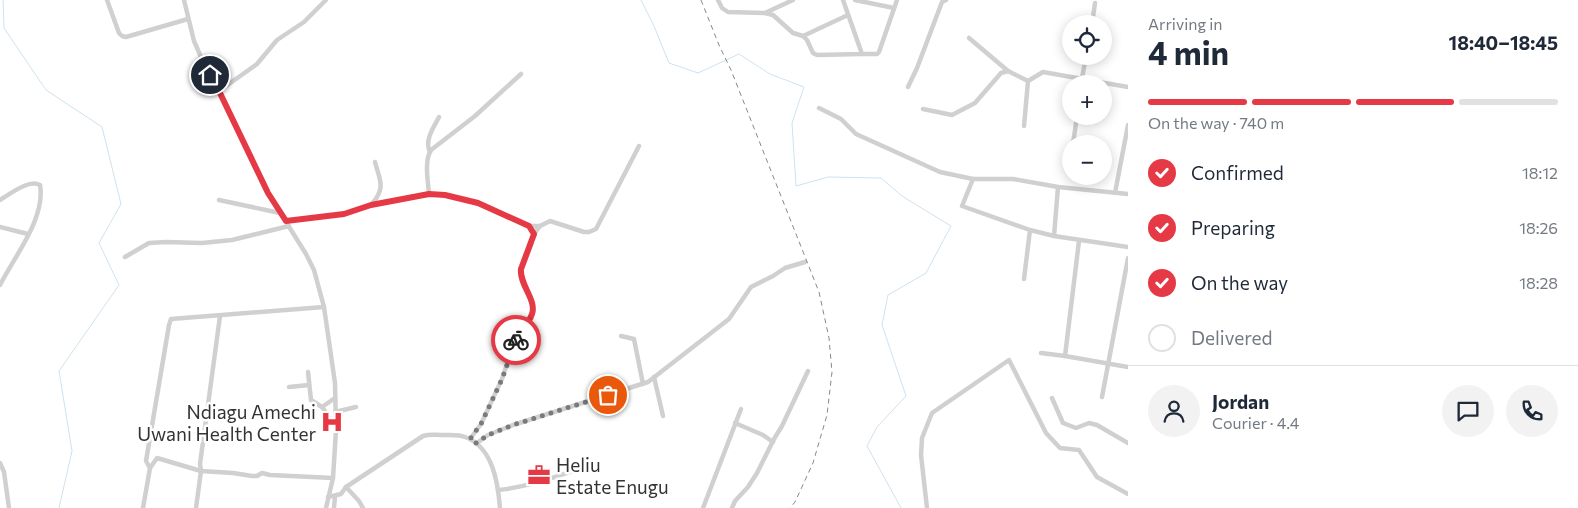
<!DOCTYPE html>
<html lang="en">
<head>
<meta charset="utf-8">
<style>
	body { margin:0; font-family:Commissioner,sans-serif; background:#f2f2f3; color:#1f2937; height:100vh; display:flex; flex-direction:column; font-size:19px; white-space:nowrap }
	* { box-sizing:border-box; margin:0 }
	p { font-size:16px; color:#747a83 }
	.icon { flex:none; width:28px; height:28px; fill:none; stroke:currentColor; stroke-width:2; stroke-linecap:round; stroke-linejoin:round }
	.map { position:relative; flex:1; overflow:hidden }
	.sheet { display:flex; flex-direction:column; background:#fff; width:450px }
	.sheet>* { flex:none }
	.tools { position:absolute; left:1062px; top:15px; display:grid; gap:10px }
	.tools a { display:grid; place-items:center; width:50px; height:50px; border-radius:50%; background:#fff; box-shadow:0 2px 12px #0003; font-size:25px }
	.pin { position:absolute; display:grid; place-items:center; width:42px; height:42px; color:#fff; margin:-21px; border:2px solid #fff; border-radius:50%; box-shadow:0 1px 5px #0007 }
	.courier { position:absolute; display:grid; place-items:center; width:50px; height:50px; margin:-25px; border:4px solid #e63946; border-radius:50%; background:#fff; color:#222; box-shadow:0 1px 6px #0007 }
	.summary em { font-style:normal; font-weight:700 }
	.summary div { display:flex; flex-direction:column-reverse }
	.summary { display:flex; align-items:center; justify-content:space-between; height:85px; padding:0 20px }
	h1 { font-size:32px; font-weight:700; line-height:38px }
	.bar { display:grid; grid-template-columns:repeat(4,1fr); gap:8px 5px; align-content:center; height:60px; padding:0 20px }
	.bar i { height:6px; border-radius:4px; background:#e0e1e3 }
	.bar .current { background:#e63946 }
	.bar p { grid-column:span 4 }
	.line { display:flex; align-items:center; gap:12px; padding:0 20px; border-top:1px solid #e0e1e3 }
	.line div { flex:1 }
	.round { display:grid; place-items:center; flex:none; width:52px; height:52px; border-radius:26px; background:#f2f2f3 }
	ol { padding:0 20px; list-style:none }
	li { display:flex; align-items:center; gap:15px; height:55px }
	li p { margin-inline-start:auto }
	li .icon { padding:5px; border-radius:50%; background:#e63946; color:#fff; stroke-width:4 }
	li:last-child { color:#747a83 }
	li i { width:28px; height:28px; border:2px solid #e0e1e3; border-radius:50% }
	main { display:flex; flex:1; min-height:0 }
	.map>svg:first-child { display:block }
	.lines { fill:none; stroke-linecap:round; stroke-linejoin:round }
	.stream { stroke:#cfe2ee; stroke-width:1 }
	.minor { stroke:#d0d0d0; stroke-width:4.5 }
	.rail { stroke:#888; stroke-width:1; stroke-dasharray:5 4; stroke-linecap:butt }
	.done { stroke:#7a7a7a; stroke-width:5; stroke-dasharray:0 9 }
	.route { stroke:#e63946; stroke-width:6 }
	.labels { text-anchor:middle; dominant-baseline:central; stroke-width:5; stroke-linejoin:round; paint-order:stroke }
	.poi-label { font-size:19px; fill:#333; stroke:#fff; text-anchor:end }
</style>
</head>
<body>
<main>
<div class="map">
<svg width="1128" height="508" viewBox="0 0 1128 508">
	<rect width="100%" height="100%" fill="#fff"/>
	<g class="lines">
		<g class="stream">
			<path d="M3 0 4 28 46 90 102 127 121 204 99 243 119 285 59 371 72 451 59 508"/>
			<path d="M641 0 654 26 669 63 698 73 739 54 770 74 804 87 792 123 796 186 828 177 881 178 902 196 951 226 926 273 888 295 882 325 906 396 877 427 867 446 901 508"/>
		</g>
		<g class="minor">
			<path d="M107 0 119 33 122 36 126 37 188 19"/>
			<path d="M184 0 194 41 201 57 219 91 268 193 306 254 314 270 324 307 335 383 336 430 333 478 326 508"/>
			<path d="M718 0 722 8 728 12 765 13 773 15 793 33 803 36 807 40 813 53 817 55 862 54 843 0"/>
			<path d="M855 0 894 8"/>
			<path d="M765 13 793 0"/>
			<path d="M1092 24 1095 3"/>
			<path d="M803 36 848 15"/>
			<path d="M969 38 1008 71"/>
			<path d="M862 54H877L879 52 897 0"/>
			<path d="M1081 84 1086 56"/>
			<path d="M908 87 917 68 942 2 946 0"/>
			<path d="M219 91 257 64 277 40 304 22 326 0"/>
			<path d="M819 108 841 119 856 134 940 172 973 179H1013L1058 187 1128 194"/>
			<path d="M923 109 952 115 975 103 1001 73 1008 71 1028 81 1043 72 1128 87"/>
			<path d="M1024 126 1028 81"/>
			<path d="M1073 144 1077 116"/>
			<path d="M430 152C424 140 434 127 439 117"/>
			<path d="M973 179 962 206 1030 230 1054 236 1128 247"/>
			<path d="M1115 193 1128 125"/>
			<path d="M429 194C428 181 424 161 431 150L475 116 521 74"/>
			<path d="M0 200C10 194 29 179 40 185 46 218 14 257 0 285"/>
			<path d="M219 200 280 213"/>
			<path d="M372 204C386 187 380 181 375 162"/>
			<path d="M285 221 344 214 371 205 429 194 445 195 478 203 529 226H540"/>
			<path d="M0 227 28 234"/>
			<path d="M1054 236 1058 187"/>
			<path d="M125 257 149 243 166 242 202 243 232 240 289 226"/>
			<path d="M1024 279 1030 230"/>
			<path d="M621 336 634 339 643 384"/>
			<path d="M1041 353 1065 356 1128 367"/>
			<path d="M1065 356 1079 241"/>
			<path d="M308 372 311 400 322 407 334 424"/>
			<path d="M654 377 663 416"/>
			<path d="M289 387 309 385"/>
			<path d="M1102 397 1128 258"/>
			<path d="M1052 398 1063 423 1076 428 1089 423 1097 425 1128 443"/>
			<path d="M322 407 335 398"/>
			<path d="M335 412 356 407"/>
			<path d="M735 423 763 435 773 442"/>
			<path d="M470 439 481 424 502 379 514 343 533 312 532 303 524 286 521 271 536 231 540 226 550 221 584 232H589L596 229 639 146"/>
			<path d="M477 443 488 435 513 425 648 382 729 319 751 287 773 276 785 268 805 262"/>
			<path d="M0 463 4 472 9 508"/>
			<path d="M150 468 157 458 201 471 233 473 252 476H257L262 473 270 475 333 478"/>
			<path d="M346 487 359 501 363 508"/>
			<path d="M498 490C529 487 558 476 587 466"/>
			<path d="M328 497 341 494 346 487 423 436C430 434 434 435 442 435 450 435 458 434 465 437 493 447 498 483 500 508"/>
			<path d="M143 508 150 468 146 461 169 325 171 319 324 307"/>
			<path d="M196 508 201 471 200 464 220 316"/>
			<path d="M334 508 335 496"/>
			<path d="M703 508 741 409"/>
			<path d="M732 508 735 501 748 487 757 473 774 439 782 426 808 371"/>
			<path d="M927 508 921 455 922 438 932 413 1009 360 1046 433 1060 448 1079 450 1097 477 1128 494"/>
		</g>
		<path class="rail" d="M701 0 719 45 731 70 819 292 829 338 832 372 827 415 813 463 795 502 790 508"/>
	</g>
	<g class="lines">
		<path class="done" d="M516 340 502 379 481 424 470 439 476 443 488 435 513 425 608 395"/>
		<path class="route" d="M210 75 219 91 268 193 286 221 344 214 371 205 429 194 445 195 478 203 529 226 534 234 521 269C519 284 537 300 532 314 529 323 521 332 516 340"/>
	</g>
	<defs>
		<symbol id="hospital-bare" viewBox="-9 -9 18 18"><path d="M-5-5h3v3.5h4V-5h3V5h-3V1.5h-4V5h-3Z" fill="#e63946" stroke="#fff" stroke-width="2.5" paint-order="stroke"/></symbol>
		<symbol id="office-bare" viewBox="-9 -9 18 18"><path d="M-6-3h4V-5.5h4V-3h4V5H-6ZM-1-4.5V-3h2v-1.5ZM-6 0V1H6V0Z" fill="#e63946" stroke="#fff" stroke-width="2.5" paint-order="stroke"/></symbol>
	</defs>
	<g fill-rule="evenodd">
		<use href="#hospital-bare" x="316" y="406" width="32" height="32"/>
		<use href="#office-bare" x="523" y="459" width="32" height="32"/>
	</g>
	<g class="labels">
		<g class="poi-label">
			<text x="316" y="411">Ndiagu Amechi<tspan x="316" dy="22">Uwani Health Center</tspan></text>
			<text x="556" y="464" text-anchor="start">Heliu<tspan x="556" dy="22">Estate Enugu</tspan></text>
		</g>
	</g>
</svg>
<div class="tools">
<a><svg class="icon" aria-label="locate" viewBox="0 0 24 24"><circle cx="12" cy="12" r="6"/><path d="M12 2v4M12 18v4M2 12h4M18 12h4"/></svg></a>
<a>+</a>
<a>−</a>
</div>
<div class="pin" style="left:608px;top:395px;background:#ea580c"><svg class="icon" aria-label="bag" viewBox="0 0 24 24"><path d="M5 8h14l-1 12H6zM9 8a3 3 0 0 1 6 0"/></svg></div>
<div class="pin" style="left:210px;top:75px;background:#1f2937"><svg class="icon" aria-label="home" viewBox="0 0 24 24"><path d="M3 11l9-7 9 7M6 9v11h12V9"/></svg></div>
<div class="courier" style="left:516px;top:340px"><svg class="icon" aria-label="bike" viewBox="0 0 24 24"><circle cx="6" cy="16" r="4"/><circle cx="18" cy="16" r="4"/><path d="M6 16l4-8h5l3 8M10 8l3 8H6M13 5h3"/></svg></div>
</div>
<section class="sheet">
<div class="summary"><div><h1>4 min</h1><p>Arriving in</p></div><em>18:40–18:45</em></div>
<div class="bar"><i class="current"></i><i class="current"></i><i class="current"></i><i></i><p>On the way · 740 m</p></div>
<ol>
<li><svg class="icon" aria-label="check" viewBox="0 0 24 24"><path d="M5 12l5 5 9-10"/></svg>Confirmed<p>18:12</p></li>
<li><svg class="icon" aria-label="check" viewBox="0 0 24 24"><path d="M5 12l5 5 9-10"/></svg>Preparing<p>18:26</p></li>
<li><svg class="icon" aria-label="check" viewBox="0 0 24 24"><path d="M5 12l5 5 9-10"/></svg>On the way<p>18:28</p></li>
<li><i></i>Delivered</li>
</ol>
<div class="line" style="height:90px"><a class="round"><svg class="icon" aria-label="person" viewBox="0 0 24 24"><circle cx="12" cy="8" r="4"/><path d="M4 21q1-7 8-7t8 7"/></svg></a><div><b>Jordan</b><p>Courier · 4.4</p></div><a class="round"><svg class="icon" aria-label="chat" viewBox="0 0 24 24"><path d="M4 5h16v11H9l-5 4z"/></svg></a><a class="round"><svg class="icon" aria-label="phone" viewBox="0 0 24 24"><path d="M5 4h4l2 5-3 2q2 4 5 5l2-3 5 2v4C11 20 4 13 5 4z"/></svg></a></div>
</section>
</main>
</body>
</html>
